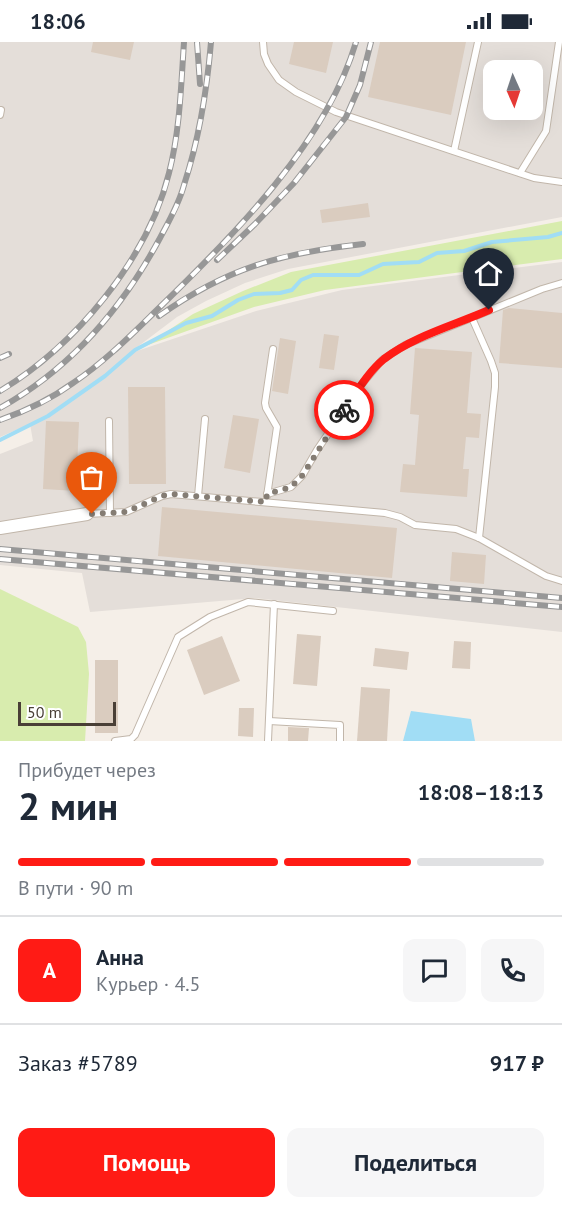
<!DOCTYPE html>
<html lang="ru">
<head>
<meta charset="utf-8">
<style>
	body { margin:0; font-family:"PT Sans",sans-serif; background:#f6f6f7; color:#1f2937; height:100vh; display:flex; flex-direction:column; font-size:22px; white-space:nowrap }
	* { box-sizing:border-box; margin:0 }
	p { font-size:20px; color:#747a83 }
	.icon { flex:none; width:33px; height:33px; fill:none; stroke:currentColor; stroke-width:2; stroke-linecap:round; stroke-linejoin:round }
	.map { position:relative; height:699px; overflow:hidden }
	.sheet { display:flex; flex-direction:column; background:#fff; flex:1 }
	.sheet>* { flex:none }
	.needle { width:39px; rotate:177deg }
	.buttons { position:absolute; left:483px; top:18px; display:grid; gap:12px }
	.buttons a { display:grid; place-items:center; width:60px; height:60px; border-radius:12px; background:#fff; box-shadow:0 6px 24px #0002; font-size:30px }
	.scale { position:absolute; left:18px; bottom:15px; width:98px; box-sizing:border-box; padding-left:6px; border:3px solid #493f36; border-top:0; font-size:16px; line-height:21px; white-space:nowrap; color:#493f36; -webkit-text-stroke:4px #fff; paint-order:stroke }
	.pin { position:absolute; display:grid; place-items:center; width:51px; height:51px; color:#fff; margin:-62px -26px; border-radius:50% 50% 50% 0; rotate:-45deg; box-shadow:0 0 6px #0007 }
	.pin .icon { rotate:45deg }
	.courier { position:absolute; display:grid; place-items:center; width:60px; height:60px; margin:-30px; border:4px solid #ff1b15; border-radius:50%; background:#fff; color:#222; box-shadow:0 2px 8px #0007 }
	.overview em { font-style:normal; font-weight:700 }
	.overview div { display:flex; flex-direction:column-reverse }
	.overview { display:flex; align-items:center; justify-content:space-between; height:102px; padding:0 18px }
	h1 { font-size:39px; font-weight:700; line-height:45px }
	.bar { display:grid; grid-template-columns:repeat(4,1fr); gap:9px 6px; align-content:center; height:72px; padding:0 18px }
	.bar i { height:8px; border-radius:4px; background:#e0e1e3 }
	.bar .selected { background:#ff1b15 }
	.bar p { grid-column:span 4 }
	.line { display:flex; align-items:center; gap:15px; padding:0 18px; border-top:2px solid #e0e1e3 }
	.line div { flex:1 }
	.round { display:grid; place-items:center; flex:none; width:63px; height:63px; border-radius:12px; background:#f6f6f7 }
	.primary-button { display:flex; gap:12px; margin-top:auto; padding:12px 18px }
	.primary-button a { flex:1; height:69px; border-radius:12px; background:#ff1b15; color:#fff; font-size:24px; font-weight:700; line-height:69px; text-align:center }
	.primary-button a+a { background:#f6f6f7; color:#1f2937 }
	.status { display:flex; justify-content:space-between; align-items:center; height:42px; padding:0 30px; background:#fff; direction:ltr }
	.status svg { height:16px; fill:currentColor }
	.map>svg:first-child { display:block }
	.industrial { fill:#e4ded9; fill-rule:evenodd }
	.green { fill:#d8ecae }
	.water { fill:#a1ddf5 }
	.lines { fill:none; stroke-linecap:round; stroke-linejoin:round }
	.stream { stroke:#a1ddf5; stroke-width:4 }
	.building { fill:#daccbf }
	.lane-casing { stroke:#c1b6aa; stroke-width:8 }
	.street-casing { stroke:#c1b6aa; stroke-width:14 }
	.lane { stroke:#fff; stroke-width:6 }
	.street { stroke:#fff; stroke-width:12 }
	.rail-casing { stroke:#979797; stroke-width:6 }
	.rail { stroke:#fff; stroke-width:4; stroke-dasharray:11; stroke-linecap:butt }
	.done { stroke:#857d74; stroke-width:6; stroke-dasharray:0 10.8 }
	.route { stroke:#ff1b15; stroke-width:8 }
</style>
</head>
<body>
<div class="status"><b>18:06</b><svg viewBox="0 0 49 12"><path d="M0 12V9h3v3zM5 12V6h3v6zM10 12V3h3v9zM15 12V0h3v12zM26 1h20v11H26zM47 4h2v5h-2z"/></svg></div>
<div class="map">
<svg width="562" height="699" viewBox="0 0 562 699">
	<rect width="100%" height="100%" fill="#f5efe8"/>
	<path class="industrial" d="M0 0H562V175L288 227 245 241 206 259 177 275 128 312 256 269 342 248 562 220V590L255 556 90 570 82 531 0 523V412L33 399 30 382 0 395ZM494 28H532V68H494Z"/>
	<g class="green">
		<path d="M562 179V217L325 248 254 265 145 304 193 272 243 249 291 230Z"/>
		<path d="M0 547 78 585 86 600 89 632 85 699H0Z"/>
	</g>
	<path class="water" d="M411 669 471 677 475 699H403Z"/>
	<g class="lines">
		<path class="stream" d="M0 398 48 374 105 334 135 308 186 281 212 274 238 258 254 252 280 251 292 248 301 238 313 233H359L383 222 419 220 437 211 464 209 492 200 548 195 562 191"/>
	</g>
	<g class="building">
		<path d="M93 0H134L130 18 91 10Z"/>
		<path d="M294 0H333L326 31 289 22Z"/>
		<path d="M380 0H466L451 73 368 55Z"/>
		<path d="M368 161 370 175 322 181 320 168Z"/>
		<path d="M509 266 562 271V326L499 321 503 268Z"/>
		<path d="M324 292 339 294 334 328 319 326Z"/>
		<path d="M280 296 296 299 288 352 272 349Z"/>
		<path d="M415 306 472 310 467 371 481 372 479 396 466 395 463 427H469L467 455 400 450 403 422 415 423 419 373 410 372Z"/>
		<path d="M128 345H165L166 442H129Z"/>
		<path d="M233 373 259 377 250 431 224 426Z"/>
		<path d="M46 379 79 380 76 449 43 447Z"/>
		<path d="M162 465 397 486 392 536 158 514Z"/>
		<path d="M452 510 486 513 484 542 450 539Z"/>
		<path d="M297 592 321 594 317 644 293 642Z"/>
		<path d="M222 594 240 639 204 653 187 608Z"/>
		<path d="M454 599 471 600 470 627 452 626Z"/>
		<path d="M375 606 409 610 407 628 373 624Z"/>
		<rect x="95" y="618" width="23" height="73"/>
		<path d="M361 645 390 647 387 699H357Z"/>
		<path d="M239 666H254L253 695 238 694Z"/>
		<path d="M288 685 309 686 308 699H288Z"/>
	</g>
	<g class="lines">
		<defs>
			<g id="lane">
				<path d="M263 0 264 12 268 22 279 38 296 50 336 70 534 136 562 140"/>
				<path d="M0 73 1 68"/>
				<path d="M454 109 478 0"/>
				<path d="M520 131 546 89 559 0"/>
				<path d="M472 276 491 319 495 331V345L479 496"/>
				<path d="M109 379 110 471"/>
				<path d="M267 452 291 445 302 434 317 408 362 342 382 318 405 303 542 247 562 241"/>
				<path d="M198 454 205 377"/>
				<path d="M267 454 277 385 266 366 265 361 273 307"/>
				<path d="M87 472 126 470 162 454 171 452 385 471 400 475 415 483 456 487 479 496 546 534 562 539"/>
				<path d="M269 679 340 683V699"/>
				<path d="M115 699 131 697 135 693 178 595 210 575 248 560 333 569"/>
				<path d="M268 699 274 562"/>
			</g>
			<path id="street" d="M0 486 87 472"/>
		</defs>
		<use href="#lane" class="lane-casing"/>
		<use href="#street" class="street-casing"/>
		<use href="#lane" class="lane"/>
		<use href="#street" class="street"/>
		<defs>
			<g id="rail">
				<path d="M197 0 200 42"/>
				<path d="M217 218 255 182 294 141 346 75 360 43 371 0"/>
				<path d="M159 274C227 226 281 211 363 202"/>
				<path d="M0 316 9 312"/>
				<path d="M0 349C75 304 148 217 169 131 180 88 181 44 184 0"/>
				<path d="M0 366C70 327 122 267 160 196 169 179 179 162 184 143 199 97 207 48 211 0"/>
				<path d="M0 378C26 369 51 357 73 341 106 319 134 290 162 263 235 192 327 99 356 0"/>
				<path d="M0 507 562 556"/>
				<path d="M0 517 562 565"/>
			</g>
		</defs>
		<use href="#rail" class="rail-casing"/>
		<use href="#rail" class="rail"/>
	</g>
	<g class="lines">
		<path class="done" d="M92 472 126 470 162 454 171 452 266 460 267 452 291 445 302 434 344 368"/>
		<path class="route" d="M344 368C356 351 368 330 384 317 414 294 455 283 489 268"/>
	</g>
</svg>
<div class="buttons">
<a><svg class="needle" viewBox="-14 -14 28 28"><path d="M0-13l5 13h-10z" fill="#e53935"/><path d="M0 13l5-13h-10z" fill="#747a83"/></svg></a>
</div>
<div class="scale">50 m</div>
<div class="pin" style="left:92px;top:472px;background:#ea580c"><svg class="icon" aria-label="bag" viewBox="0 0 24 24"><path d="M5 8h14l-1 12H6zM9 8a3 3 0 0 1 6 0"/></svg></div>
<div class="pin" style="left:489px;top:268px;background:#1f2937"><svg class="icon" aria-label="home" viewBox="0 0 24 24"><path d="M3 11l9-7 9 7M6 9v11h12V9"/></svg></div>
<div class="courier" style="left:344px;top:368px"><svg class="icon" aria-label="bike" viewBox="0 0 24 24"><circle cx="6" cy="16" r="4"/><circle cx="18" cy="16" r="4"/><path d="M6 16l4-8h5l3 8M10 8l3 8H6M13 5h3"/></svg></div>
</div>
<section class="sheet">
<div class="overview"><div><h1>2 мин</h1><p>Прибудет через</p></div><em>18:08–18:13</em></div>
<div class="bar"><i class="selected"></i><i class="selected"></i><i class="selected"></i><i></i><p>В пути · 90 m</p></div>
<div class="line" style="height:108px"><b class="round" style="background:#ff1b15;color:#fff">А</b><div><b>Анна</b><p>Курьер · 4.5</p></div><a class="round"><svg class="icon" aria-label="chat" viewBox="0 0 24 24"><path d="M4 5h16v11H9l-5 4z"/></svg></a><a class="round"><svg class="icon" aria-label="phone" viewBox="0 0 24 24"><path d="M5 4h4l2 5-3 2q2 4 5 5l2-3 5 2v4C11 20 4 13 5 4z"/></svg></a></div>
<div class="line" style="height:78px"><div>Заказ #5789</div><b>917 ₽</b></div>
<div class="primary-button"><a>Помощь</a><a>Поделиться</a></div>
</section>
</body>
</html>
